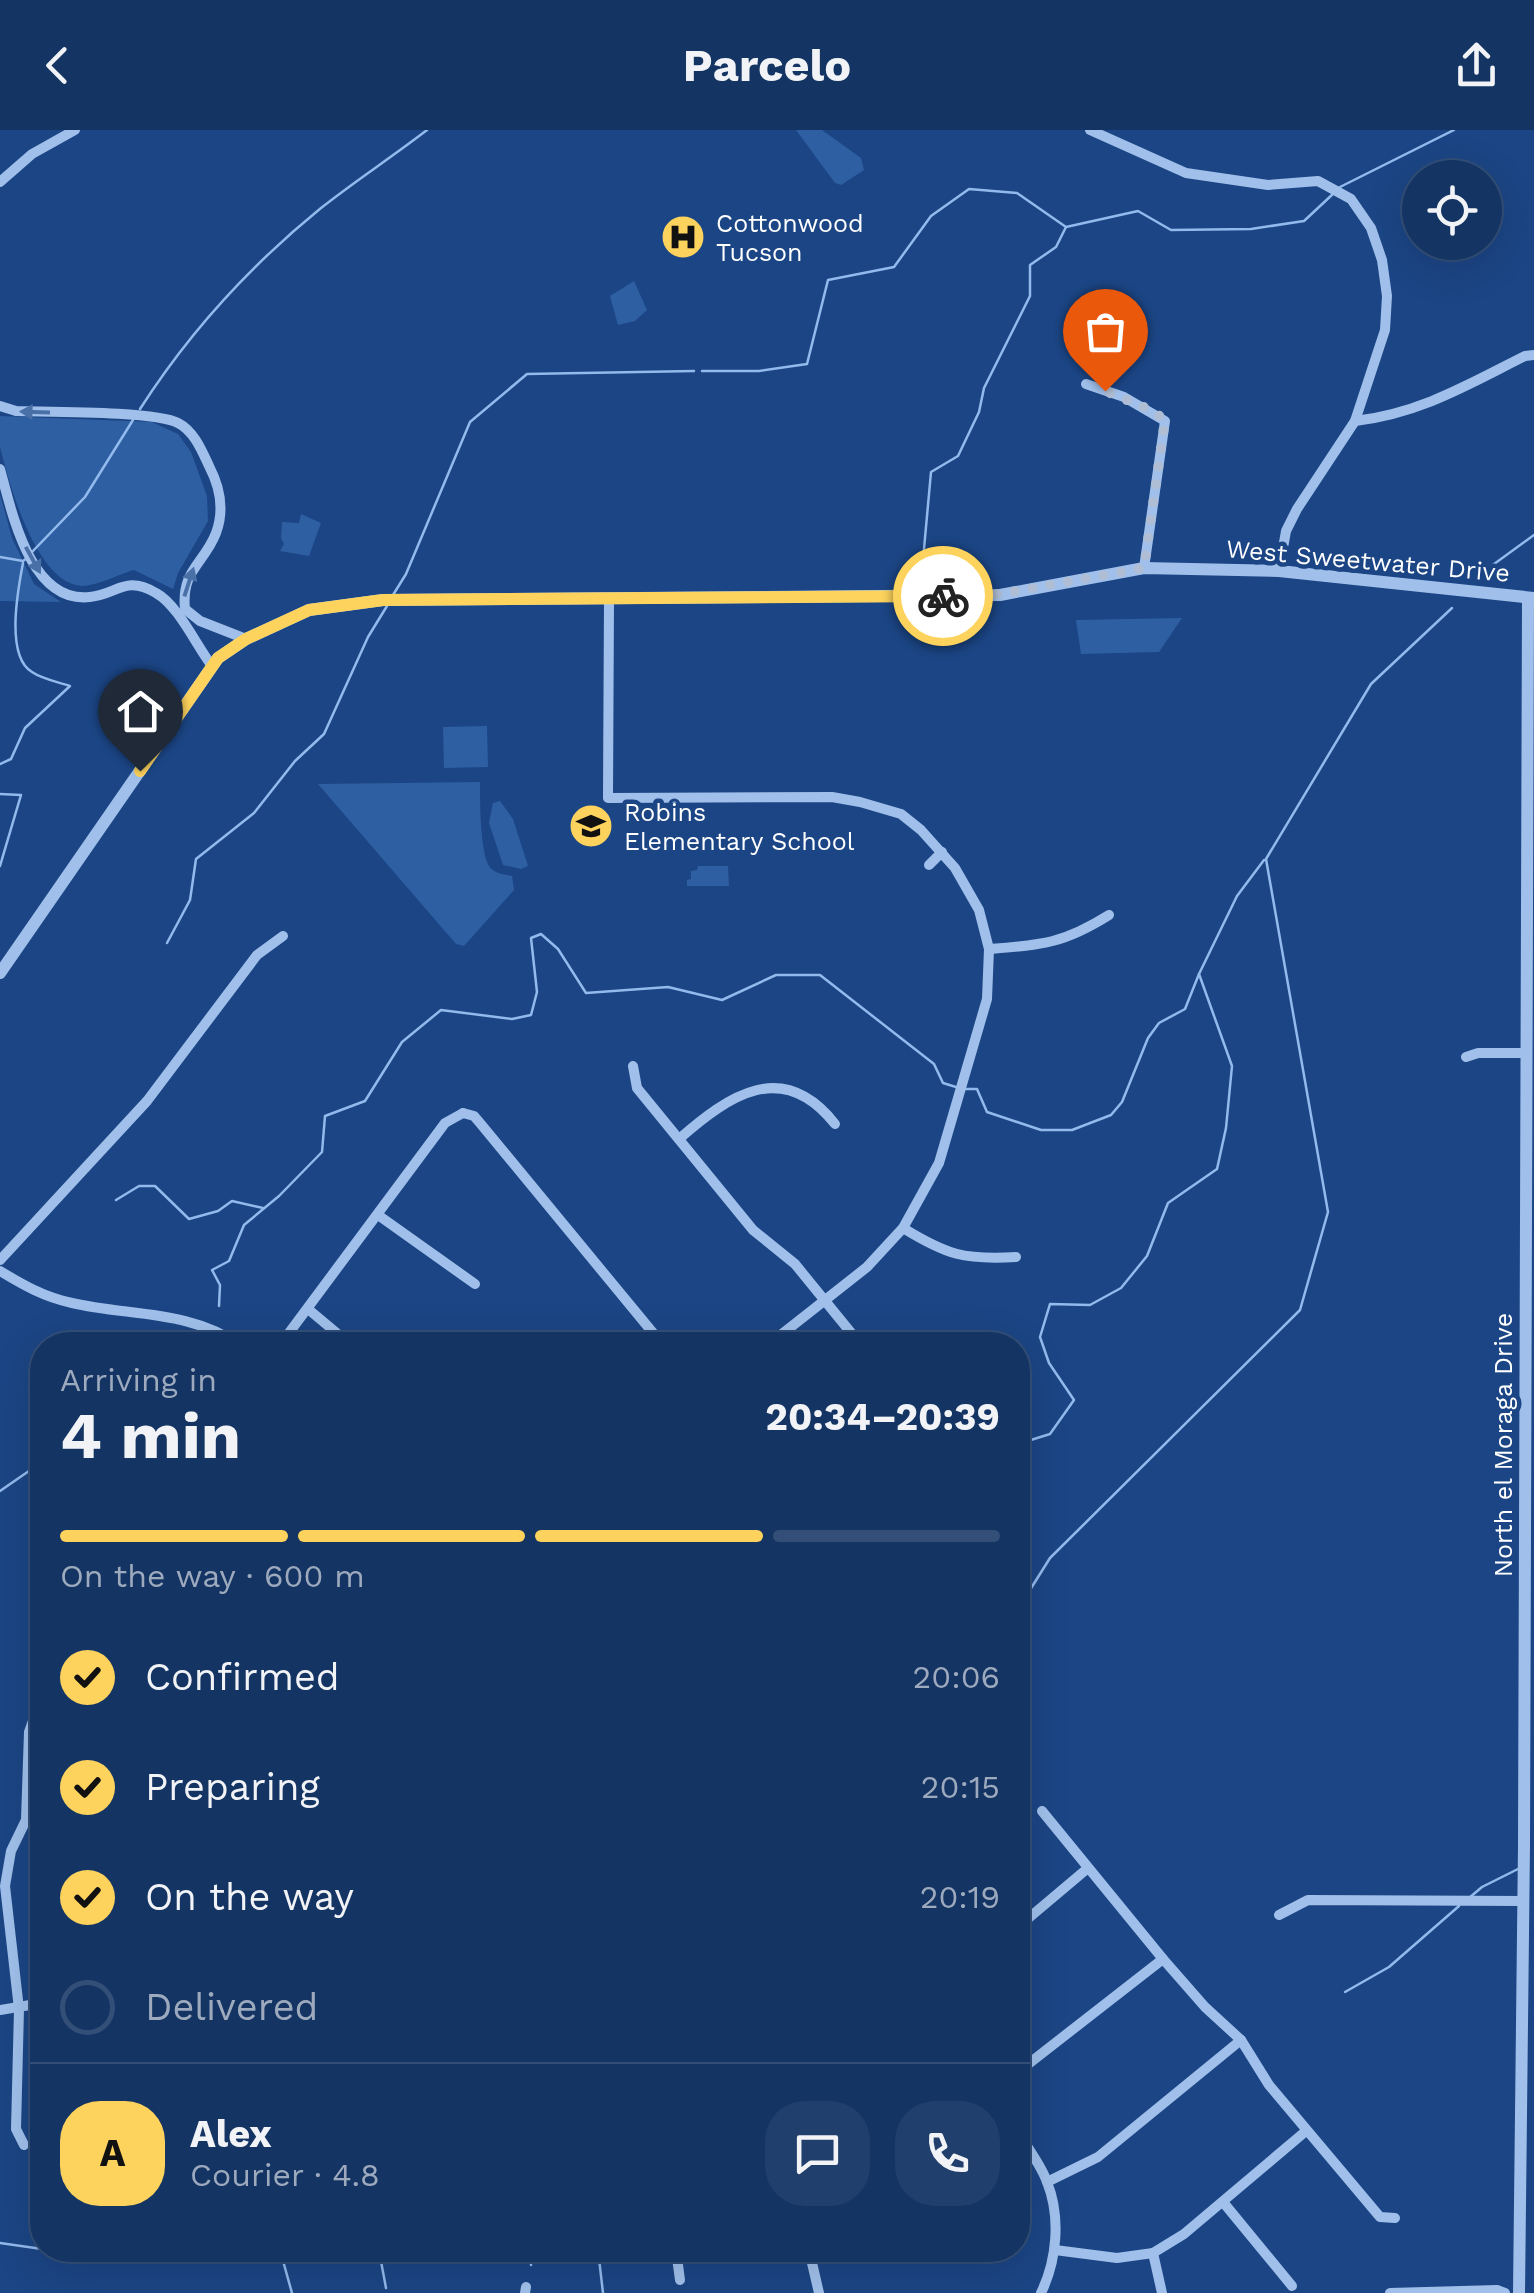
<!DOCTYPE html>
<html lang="en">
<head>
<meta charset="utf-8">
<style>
	body { margin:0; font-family:"Work Sans",sans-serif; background:#213f6c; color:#f1f3f6; height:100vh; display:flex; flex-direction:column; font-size:38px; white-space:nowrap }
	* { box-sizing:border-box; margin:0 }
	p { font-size:32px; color:#9daabe }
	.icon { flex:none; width:55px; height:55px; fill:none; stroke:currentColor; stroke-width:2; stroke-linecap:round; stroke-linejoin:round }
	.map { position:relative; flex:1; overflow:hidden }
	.drawer { position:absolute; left:30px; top:1202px; width:1000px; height:930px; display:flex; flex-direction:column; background:#143463; border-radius:40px; box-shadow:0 10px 40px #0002,0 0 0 2px #334f78 }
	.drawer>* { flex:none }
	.fabs { position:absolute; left:1402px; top:30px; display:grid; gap:20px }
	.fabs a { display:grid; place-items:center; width:100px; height:100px; border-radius:50%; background:#143463; box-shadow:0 10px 40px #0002,0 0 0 2px #334f78; font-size:50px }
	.pin { position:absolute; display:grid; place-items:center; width:85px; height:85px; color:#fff; margin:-102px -42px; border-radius:50% 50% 50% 0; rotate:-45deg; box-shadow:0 0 10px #0007 }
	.pin .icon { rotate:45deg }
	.courier { position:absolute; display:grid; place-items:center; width:100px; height:100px; margin:-50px; border:8px solid #fdd35d; border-radius:50%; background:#fff; color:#222; box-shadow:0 2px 12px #0007 }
	.head em { font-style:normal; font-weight:700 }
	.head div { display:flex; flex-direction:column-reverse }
	.head { display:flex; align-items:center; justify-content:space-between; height:170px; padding:0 30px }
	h1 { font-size:65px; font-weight:700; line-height:75px }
	.bar { display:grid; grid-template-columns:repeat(4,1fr); gap:15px 10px; align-content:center; height:120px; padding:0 30px }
	.bar i { height:12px; border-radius:8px; background:#334f78 }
	.bar .current { background:#fdd35d }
	.bar p { grid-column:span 4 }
	.line { display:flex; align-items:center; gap:25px; padding:0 30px; border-top:2px solid #334f78 }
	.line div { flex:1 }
	.round { display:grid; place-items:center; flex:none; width:105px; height:105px; border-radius:40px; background:#213f6c }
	ol { padding:0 30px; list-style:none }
	li { display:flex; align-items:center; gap:30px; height:110px }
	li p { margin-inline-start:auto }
	li .icon { padding:10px; border-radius:50%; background:#fdd35d; color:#111; stroke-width:4 }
	li:last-child { color:#9daabe }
	li i { width:55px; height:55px; border:5px solid #334f78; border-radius:50% }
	header { display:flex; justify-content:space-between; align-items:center; height:130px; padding:0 30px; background:#143463; font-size:45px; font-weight:700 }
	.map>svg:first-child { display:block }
	.green { fill:#2e5fa2 }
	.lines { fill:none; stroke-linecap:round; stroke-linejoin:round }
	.stream { stroke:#93baed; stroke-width:2.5 }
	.minor { stroke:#a0c0eb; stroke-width:10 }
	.tertiary { stroke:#a0c0eb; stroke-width:12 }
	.oneway { fill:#4a70a8 }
	.done { stroke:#afbed4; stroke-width:10; stroke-dasharray:0 18 }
	.route { stroke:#fdd35d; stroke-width:12 }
	.labels { text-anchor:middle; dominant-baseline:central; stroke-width:9; stroke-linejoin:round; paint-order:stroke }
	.poi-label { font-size:25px; fill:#fff; stroke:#1b4584; text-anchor:start }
	.street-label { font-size:25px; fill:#fff; stroke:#1b4584 }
</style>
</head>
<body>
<header><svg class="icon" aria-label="back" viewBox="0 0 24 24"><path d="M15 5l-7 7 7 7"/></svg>Parcelo<svg class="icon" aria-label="share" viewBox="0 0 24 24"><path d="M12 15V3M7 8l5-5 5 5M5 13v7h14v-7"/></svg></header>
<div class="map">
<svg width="1534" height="2163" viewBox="0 0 1534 2163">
	<rect width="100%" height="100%" fill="#1b4584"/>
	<g class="green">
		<path d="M796 0H822L861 28 864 40 841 55 835 53Z"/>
		<path d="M634 151 647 180 635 191 618 195 610 166Z"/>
		<path d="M0 286 152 292 178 304 191 322 207 366 208 391 178 443 173 459 134 440C119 444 97 456 82 456 36 454 9 353 0 317 0 308 0 295 0 286Z"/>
		<path d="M0 364 12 408 34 454 61 472 0 471Z"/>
		<path d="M301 384 321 393 309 426 280 421 284 414 281 408 282 392 299 393Z"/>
		<path d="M1182 488 1159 522 1081 524 1076 490Z"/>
		<path d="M487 596 488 637 444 638 443 597Z"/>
		<path d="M480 652C480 672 480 720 489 736 494 744 504 744 512 746L514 760 464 816 456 814 318 654Z"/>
		<path d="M500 671 513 689 528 736 521 739 503 735 489 693 493 673Z"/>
		<path d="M698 736H728L729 756H687V750L691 749V741L697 740Z"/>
	</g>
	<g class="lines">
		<g class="stream">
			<path d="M1340 57 1454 0"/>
			<path d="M702 241H759L807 234 828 150 894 137 931 86 969 59 1017 63 1066 97"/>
			<path d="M140 279C188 204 251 135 321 78 355 51 392 27 427 0"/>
			<path d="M32 422 85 367 133 290"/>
			<path d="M0 427 23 431 27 428"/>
			<path d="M922 441 931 342 958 326 979 282 984 258 1030 166V135L1056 117 1066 97 1138 81 1171 100 1251 99 1304 91 1334 63"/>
			<path d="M1479 445 1534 405"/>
			<path d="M393 465 406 444 470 292 527 244 694 241"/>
			<path d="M0 634 11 629 25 598 70 556C58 552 42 549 32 542 5 526 18 459 23 433"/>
			<path d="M0 664 21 665 0 736"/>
			<path d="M167 813 190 770 196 729 254 683 295 631 324 604 368 507 387 476"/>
			<path d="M963 959H977L987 982 1041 1000H1072L1111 985 1122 972 1148 908 1159 893 1185 879 1199 844"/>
			<path d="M116 1070 139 1056H155L189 1089 218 1081 232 1071 263 1078"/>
			<path d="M219 1176 220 1155 212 1140 229 1131 244 1095 279 1066 322 1022 325 986 365 971 402 912 441 880 512 889 531 885 537 862 531 808 541 804 558 819 586 863 668 857 722 870 776 845H820L934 934 943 953 956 957"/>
			<path d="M1018 1314 1050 1304 1074 1270 1049 1233 1040 1207 1050 1174 1090 1175 1121 1158 1147 1126 1168 1073 1217 1039 1226 998 1232 936 1199 844 1237 766 1264 730"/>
			<path d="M0 1361 42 1332"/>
			<path d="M1018 1479 1050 1428 1300 1180 1328 1082 1266 729 1371 554 1452 478"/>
			<path d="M1469 1768 1482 1757 1518 1739"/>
			<path d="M1345 1862 1389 1837 1459 1776"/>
			<path d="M0 2113 42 2119"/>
			<path d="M52 2120 97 2126 105 2120"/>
			<path d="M280 2120 292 2163"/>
			<path d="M530 2120 531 2135"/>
			<path d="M598 2120 603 2163"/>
			<path d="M380 2126 386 2158"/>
		</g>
		<g class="minor">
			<path d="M1090 0 1186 43 1268 55 1318 51 1351 69 1371 98 1382 130 1387 166 1385 200 1355 291 1297 379 1286 401 1279 441"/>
			<path d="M0 52 32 24 75 0"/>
			<path d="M1086 254 1124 267 1165 291 1144 438"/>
			<path d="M0 276 16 281C47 282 156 281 178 293 194 301 202 321 209 336 220 357 225 379 216 403 204 434 181 440 185 479L200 491 246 509"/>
			<path d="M1355 291C1421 283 1467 255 1525 226L1534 225"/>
			<path d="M0 339C12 382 30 474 90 467 118 464 125 445 156 463 178 475 196 515 212 536"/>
			<path d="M609 470 608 668 832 667 860 672 901 684 921 700 955 738 979 780 989 819 987 869 939 1033 903 1098 867 1137 768 1215"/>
			<path d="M929 735 942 722"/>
			<path d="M989 819C1041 815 1063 814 1109 785"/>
			<path d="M1466 927 1478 923H1525"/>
			<path d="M633 936 637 958 753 1100 795 1134 861 1215"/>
			<path d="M463 983 474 986 480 993 663 1215"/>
			<path d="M679 1009C729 965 783 928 835 994"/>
			<path d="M378 1085 475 1154"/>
			<path d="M903 1098C947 1125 964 1130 1016 1127"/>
			<path d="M0 1130 147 971 257 825 283 806"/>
			<path d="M0 1141C23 1155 44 1167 72 1173 127 1186 191 1180 239 1215"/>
			<path d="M308 1179 351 1215"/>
			<path d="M280 1215 445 993 463 983"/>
			<path d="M1042 1681 1163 1829 1205 1877 1241 1910 1269 1955 1380 2087 1395 2088"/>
			<path d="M26 1690 42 1697"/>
			<path d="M1279 1785 1308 1770 1524 1771"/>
			<path d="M1018 1797 1088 1738"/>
			<path d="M0 1880 42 1873"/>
			<path d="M1018 1942 1163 1829"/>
			<path d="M1018 2003C1028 2018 1041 2035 1047 2052 1061 2087 1057 2130 1041 2163"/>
			<path d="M24 2015 16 1999 19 1879 5 1756 11 1721 26 1690 29 1602 42 1566"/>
			<path d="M1047 2052 1098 2027 1241 1910"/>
			<path d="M1223 2072 1292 2156"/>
			<path d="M676 2120 680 2150"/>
			<path d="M809 2120 819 2163"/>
			<path d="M1055 2120 1117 2128 1153 2123 1184 2104 1306 2001"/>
			<path d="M1153 2123 1162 2163"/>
			<path d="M525 2163 526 2157"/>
			<path d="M1390 2163 1497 2160 1505 2163"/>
		</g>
		<g class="tertiary">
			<path d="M0 843 218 528 246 509 309 480 383 470 1000 465 1144 438 1279 441 1534 468"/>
			<path d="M1519 2163 1524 1715 1528 468"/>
		</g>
	</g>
	<defs><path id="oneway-solid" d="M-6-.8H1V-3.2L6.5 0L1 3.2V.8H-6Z" transform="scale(2.5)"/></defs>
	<g class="oneway">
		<use href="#oneway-solid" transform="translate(35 282) rotate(-178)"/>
		<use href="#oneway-solid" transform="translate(33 430) rotate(61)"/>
		<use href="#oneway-solid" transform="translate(189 452) rotate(-72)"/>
	</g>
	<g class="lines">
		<path class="done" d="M943 466 1000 464 1144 438 1165 290 1151 280 1105 261"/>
		<path class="route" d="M140 641 218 528 246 509 309 480 383 470 943 466"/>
	</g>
	<defs>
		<symbol id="hospital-disc" viewBox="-11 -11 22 22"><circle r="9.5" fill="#fdd35d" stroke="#1b4584"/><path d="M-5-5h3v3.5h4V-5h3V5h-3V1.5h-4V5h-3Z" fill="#111"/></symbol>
		<symbol id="school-disc" viewBox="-11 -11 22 22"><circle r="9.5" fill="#fdd35d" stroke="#1b4584"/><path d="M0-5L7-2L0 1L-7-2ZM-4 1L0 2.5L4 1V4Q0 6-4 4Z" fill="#111"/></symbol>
	</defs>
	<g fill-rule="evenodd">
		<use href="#hospital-disc" x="658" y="82" width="50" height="50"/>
		<use href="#school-disc" x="566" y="671" width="50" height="50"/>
	</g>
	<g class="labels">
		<g class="poi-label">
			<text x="716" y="93">Cottonwood<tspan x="716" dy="29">Tucson</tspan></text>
			<text x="624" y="682">Robins<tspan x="624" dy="29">Elementary School</tspan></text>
		</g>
		<g class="street-label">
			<text transform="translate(1368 431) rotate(5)">West Sweetwater Drive</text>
			<text transform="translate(1503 1315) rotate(-90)">North el Moraga Drive</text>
		</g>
	</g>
</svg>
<div class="fabs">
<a><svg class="icon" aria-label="locate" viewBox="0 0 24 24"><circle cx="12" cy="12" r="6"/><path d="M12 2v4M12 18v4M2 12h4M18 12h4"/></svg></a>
</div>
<div class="pin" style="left:1105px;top:261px;background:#ea580c"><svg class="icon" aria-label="bag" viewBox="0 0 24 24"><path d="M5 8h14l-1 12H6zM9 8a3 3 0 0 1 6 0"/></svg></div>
<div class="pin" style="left:140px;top:641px;background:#1f2937"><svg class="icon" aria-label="home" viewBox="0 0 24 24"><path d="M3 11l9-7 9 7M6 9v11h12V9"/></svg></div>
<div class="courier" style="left:943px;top:466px"><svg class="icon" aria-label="bike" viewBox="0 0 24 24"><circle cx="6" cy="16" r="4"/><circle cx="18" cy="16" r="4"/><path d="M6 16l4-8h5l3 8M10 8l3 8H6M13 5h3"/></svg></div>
<section class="drawer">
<div class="head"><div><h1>4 min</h1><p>Arriving in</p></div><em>20:34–20:39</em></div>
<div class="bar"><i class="current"></i><i class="current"></i><i class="current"></i><i></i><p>On the way · 600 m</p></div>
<ol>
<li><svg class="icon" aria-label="check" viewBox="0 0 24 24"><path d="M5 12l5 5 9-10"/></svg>Confirmed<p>20:06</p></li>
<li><svg class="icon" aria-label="check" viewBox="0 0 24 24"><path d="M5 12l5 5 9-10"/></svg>Preparing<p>20:15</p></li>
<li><svg class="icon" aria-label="check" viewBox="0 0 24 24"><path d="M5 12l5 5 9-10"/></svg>On the way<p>20:19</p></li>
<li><i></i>Delivered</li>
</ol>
<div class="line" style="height:180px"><b class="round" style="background:#fdd35d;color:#111">A</b><div><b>Alex</b><p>Courier · 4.8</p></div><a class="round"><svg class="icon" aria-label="chat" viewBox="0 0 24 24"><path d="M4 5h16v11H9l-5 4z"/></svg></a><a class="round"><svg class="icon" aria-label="phone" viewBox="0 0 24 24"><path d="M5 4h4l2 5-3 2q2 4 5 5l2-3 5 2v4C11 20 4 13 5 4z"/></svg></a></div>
</section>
</div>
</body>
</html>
